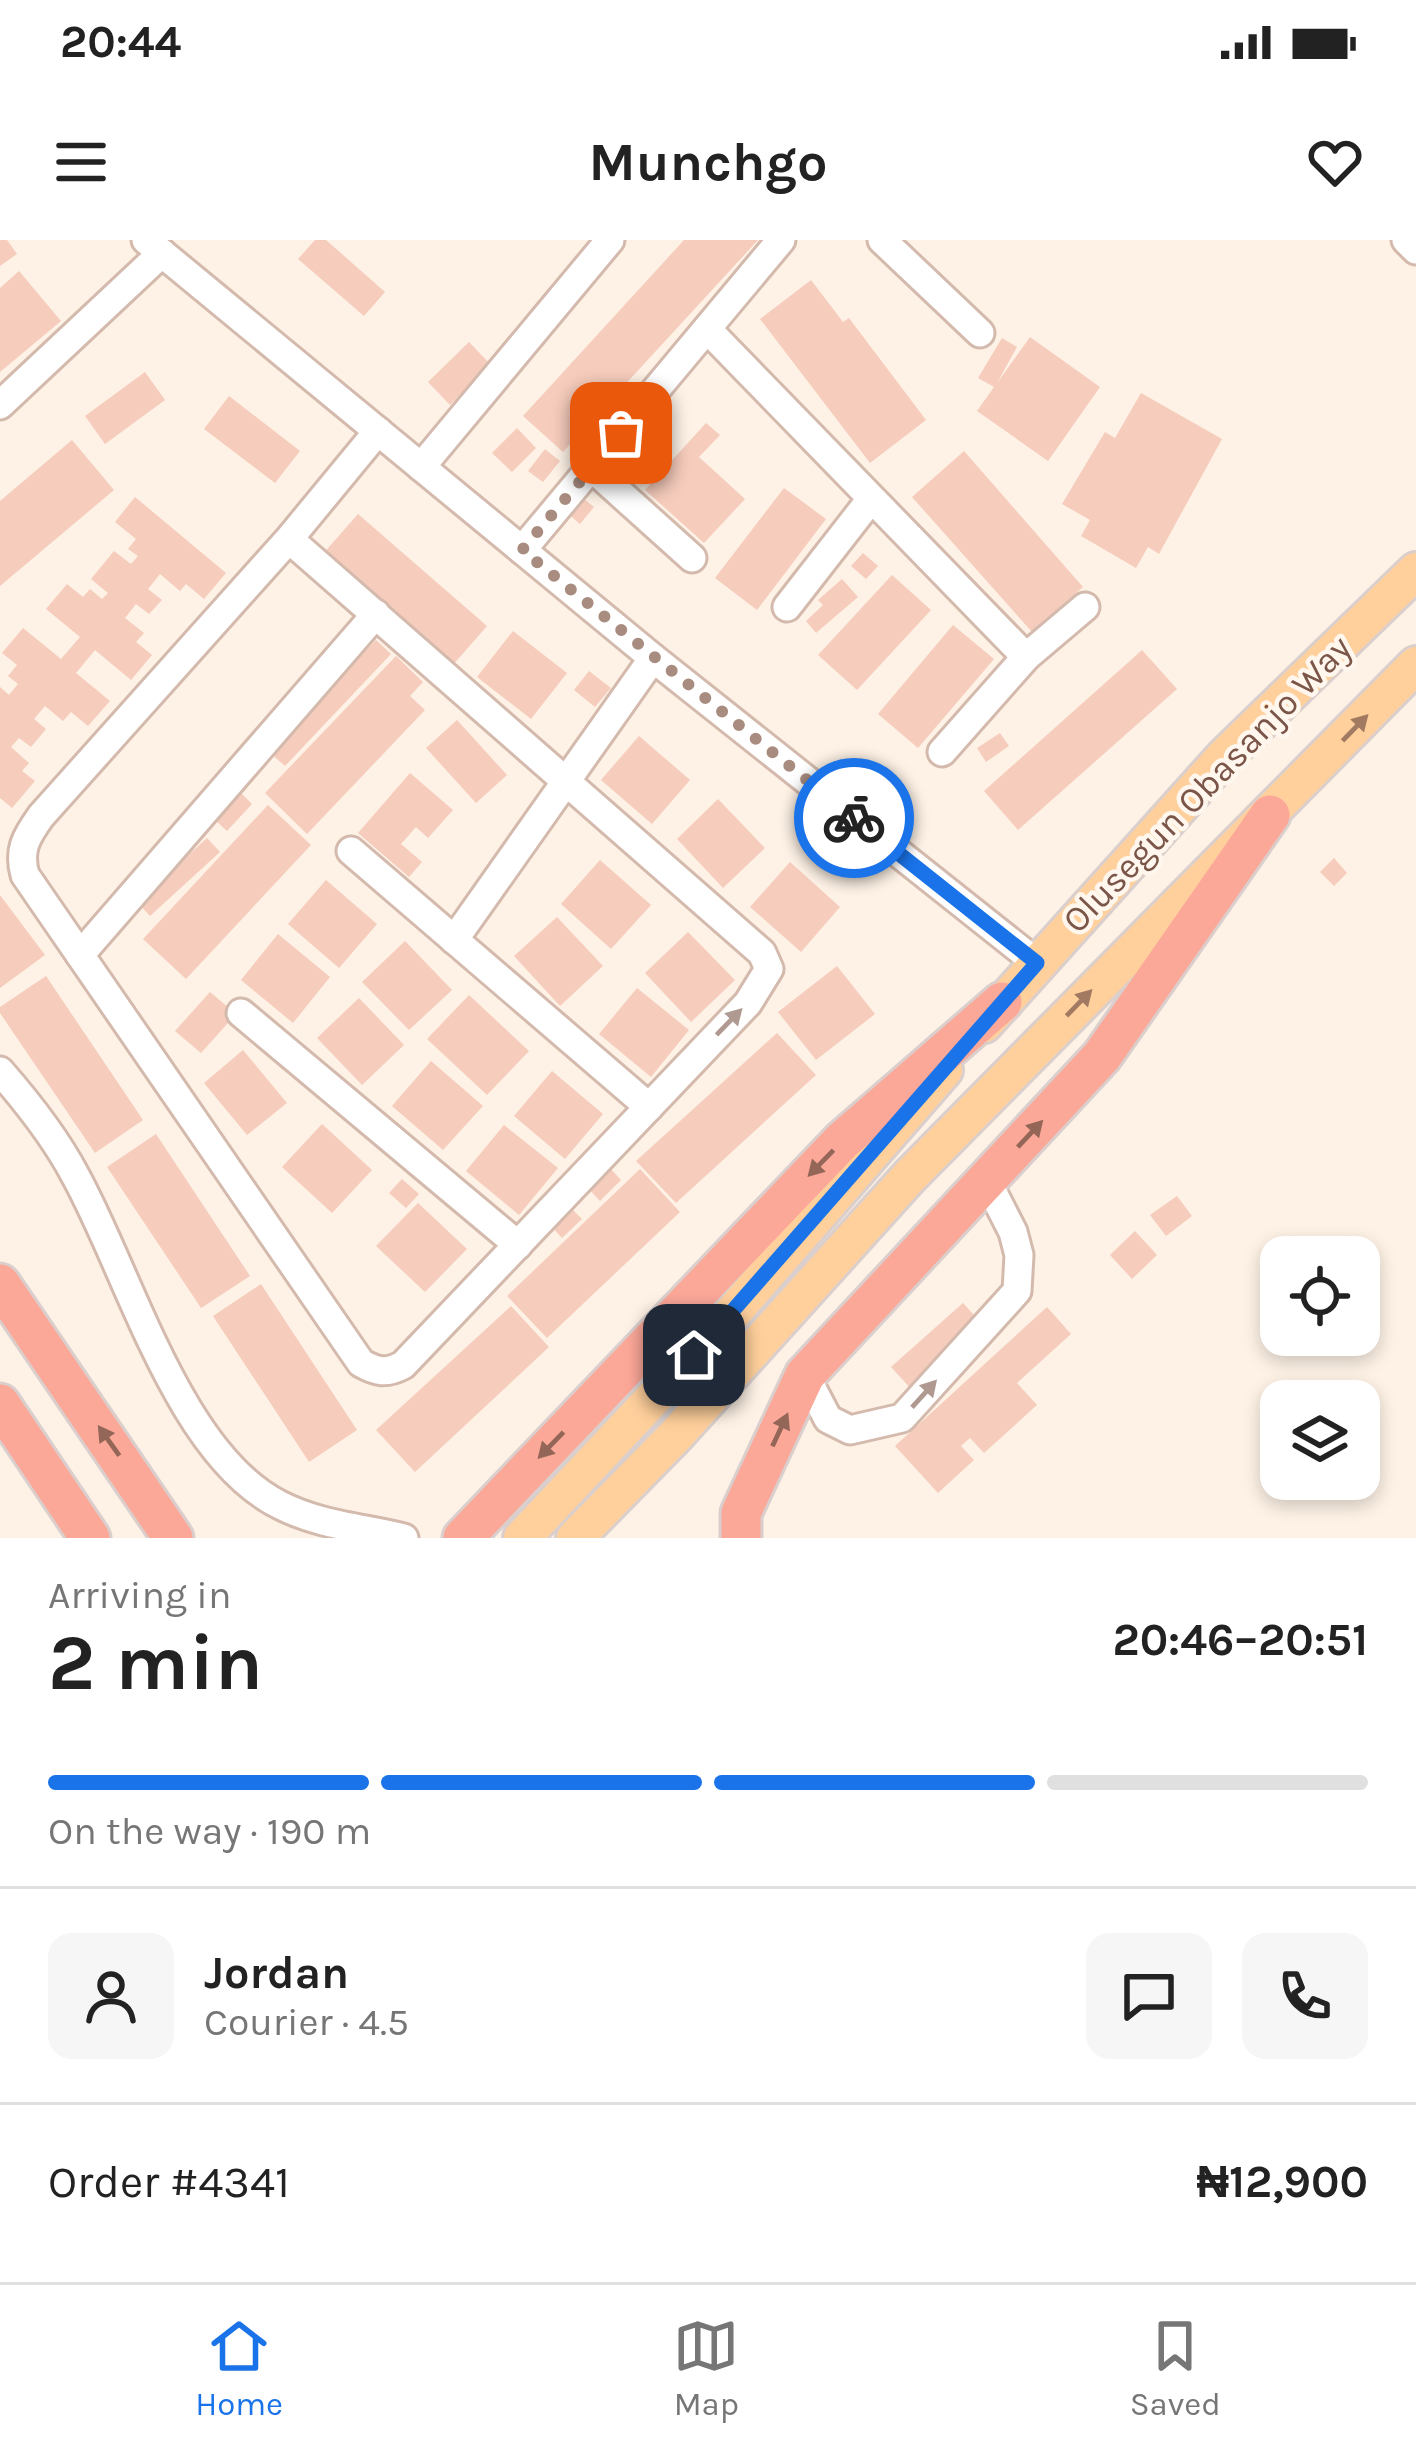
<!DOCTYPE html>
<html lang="en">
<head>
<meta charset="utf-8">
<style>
	body { margin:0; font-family:Karla,sans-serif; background:#f6f6f6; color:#222; height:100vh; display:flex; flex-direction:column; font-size:45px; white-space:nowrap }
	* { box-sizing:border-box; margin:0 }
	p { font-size:39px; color:#767676 }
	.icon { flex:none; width:66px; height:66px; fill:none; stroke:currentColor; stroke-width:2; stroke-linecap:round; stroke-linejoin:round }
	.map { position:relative; height:1298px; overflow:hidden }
	.side { display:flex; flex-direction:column; background:#fff; flex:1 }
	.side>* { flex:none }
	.tools { position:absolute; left:1260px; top:996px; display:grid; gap:24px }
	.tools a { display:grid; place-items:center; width:120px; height:120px; border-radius:24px; background:#fff; box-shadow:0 6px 18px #0003; font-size:60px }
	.pin { position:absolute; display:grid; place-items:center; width:102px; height:102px; color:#fff; margin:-51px; border-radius:24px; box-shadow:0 6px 18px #0006 }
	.courier { position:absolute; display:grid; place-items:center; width:120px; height:120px; margin:-60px; border:9px solid #1a73e8; border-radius:50%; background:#fff; color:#222; box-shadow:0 3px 15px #0007 }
	.headline em { font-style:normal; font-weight:700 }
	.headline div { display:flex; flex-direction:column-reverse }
	.headline { display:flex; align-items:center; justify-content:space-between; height:204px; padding:0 48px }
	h1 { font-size:78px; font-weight:700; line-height:90px }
	.bar { display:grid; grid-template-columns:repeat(4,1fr); gap:18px 12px; align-content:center; height:144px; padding:0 48px }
	.bar i { height:15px; border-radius:9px; background:#e0e0e0 }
	.bar .active { background:#1a73e8 }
	.bar p { grid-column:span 4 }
	.line { display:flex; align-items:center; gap:30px; padding:0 48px; border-top:3px solid #e0e0e0 }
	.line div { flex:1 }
	.round { display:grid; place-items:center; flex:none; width:126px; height:126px; border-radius:24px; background:#f6f6f6 }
	.status { display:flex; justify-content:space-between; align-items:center; height:84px; padding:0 60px; background:#fff; direction:ltr }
	.status svg { height:33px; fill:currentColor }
	header { display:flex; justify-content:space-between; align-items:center; height:156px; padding:0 48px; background:#fff; font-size:54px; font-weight:700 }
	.menu { display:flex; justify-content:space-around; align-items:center; height:168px; border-top:3px solid #e0e0e0; background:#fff; font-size:33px; color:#767676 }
	.menu a { display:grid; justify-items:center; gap:6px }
	.menu .active { color:#1a73e8 }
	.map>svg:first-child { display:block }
	.building { fill:#f6ccbc }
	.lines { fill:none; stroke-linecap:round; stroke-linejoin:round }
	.minor-casing { stroke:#d4baad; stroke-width:33 }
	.major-casing { stroke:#dacfcc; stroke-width:42 }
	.highway-casing { stroke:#dacfcc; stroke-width:45 }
	.minor { stroke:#fff; stroke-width:27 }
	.major { stroke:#ffd09c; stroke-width:36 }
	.highway { stroke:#fca899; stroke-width:39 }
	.oneway { fill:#a27a61 }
	.oneway2 { fill:#af9991 }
	.oneway3 { fill:#946658 }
	.done { stroke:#a88c7f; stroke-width:12; stroke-dasharray:0 21.6 }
	.route { stroke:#1a73e8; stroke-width:15 }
	.labels { text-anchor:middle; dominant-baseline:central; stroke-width:9; stroke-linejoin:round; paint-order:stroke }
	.street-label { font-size:36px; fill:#7a5548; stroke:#fff7ee }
</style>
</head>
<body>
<div class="status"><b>20:44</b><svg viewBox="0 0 49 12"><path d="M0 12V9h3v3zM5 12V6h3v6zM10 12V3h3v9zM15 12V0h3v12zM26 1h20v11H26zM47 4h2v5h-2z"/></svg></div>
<header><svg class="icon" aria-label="menu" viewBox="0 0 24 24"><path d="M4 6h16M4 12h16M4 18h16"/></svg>Munchgo<svg class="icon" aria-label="heart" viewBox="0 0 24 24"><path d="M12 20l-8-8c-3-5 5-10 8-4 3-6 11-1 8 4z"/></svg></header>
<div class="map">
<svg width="1416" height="1298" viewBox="0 0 1416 1298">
	<rect width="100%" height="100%" fill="#fef2e6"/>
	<g class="building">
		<path d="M0 0H7L17 14 0 26Z"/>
		<path d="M315 0H326L385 52 364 76 298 19Z"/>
		<path d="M684 0H758L563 212 523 176Z"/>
		<path d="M19 31 61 81 0 132V48Z"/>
		<path d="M811 40 843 82 849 78 926 180 870 223 760 79Z"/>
		<path d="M1030 97 1100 147 1048 221 977 171 994 147 978 138 1002 98 1017 107 997 143Z"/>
		<path d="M469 102 490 124 450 165 428 142Z"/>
		<path d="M145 132 165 160 105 204 85 176Z"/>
		<path d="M1141 153 1222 199 1159 314 1148 307 1136 328 1081 296 1090 280 1062 264 1105 192 1115 198Z"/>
		<path d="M229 156 300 211 275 243 204 189Z"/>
		<path d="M706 183 720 195 699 217 745 259 704 303 645 250Z"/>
		<path d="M517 188 536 208 512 232 492 213Z"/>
		<path d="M72 200 114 250 0 346V261Z"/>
		<path d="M545 209 560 221 543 242 528 231Z"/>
		<path d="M964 211 1083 347 1032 392 912 257Z"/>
		<path d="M784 248 826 279 757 370 715 338Z"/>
		<path d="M579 255 594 267 580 284 566 272Z"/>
		<path d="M135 257 226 333 204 359 186 344 180 351 160 334 148 349 162 360 149 374 136 364 125 378 144 393 136 402 152 415 131 440 95 410 76 433 110 461 88 486 71 472 63 481 45 466 34 479 46 489 31 507 19 498 11 507 29 523 22 531 35 541 12 568 0 558V447L9 455 18 444 8 436 17 425 2 413 23 388 61 419 80 397 46 369 67 344 83 357 90 349 102 359 108 353 91 339 114 311 131 324 138 316 128 309 136 299 115 282Z"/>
		<path d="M358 274 487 386 452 426 322 315Z"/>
		<path d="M863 313 878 326 866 339 851 326Z"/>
		<path d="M892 335 931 370 857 450 818 415Z"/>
		<path d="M842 339 858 357 816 393 806 381 823 365 818 360Z"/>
		<path d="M953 385 994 419 918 508 878 474Z"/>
		<path d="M513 391 567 433 531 479 477 437Z"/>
		<path d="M376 400 391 414 285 526 269 512Z"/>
		<path d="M1142 410 1177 449 1018 590 984 551Z"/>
		<path d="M396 416 423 442 410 456 425 470 307 594 265 553Z"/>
		<path d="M589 431 611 448 595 467 574 450Z"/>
		<path d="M457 480 507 535 476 563 426 508Z"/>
		<path d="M1000 493 1009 506 986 522 977 508Z"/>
		<path d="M639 496 690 540 652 584 601 540Z"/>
		<path d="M410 533 453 570 428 598 416 587 401 604 422 622 409 637 358 593Z"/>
		<path d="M241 553 252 564 227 591 215 580Z"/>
		<path d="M718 559 765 608 723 648 677 599Z"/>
		<path d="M268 565 311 605 186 739 143 699Z"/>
		<path d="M207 598 220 612 150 676 137 662Z"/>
		<path d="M1334 618 1347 633 1334 646 1320 632Z"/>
		<path d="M600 620 651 665 611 709 561 664Z"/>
		<path d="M790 622 840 667 801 712 750 667Z"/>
		<path d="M326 640 377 684 339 728 288 684Z"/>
		<path d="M0 655 45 715 0 748Z"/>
		<path d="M557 677 603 726 560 766 514 716Z"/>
		<path d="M688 692 735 740 691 782 645 733Z"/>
		<path d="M278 694 330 737 293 783 241 740Z"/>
		<path d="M405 701 452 750 409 790 362 742Z"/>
		<path d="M837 726 875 774 816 820 778 772Z"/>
		<path d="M46 736 143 880 95 913 0 773V767Z"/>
		<path d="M637 748 689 790 651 837 599 794Z"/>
		<path d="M210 752 236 774 201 813 175 791Z"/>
		<path d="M469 755 529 811 487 855 427 799Z"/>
		<path d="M359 758 404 805 362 845 317 798Z"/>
		<path d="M777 793 816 835 676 963 636 921Z"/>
		<path d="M243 810 287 863 247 895 204 843Z"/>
		<path d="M431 821 483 866 443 910 392 866Z"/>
		<path d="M552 831 603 874 565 919 514 876Z"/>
		<path d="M322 884 372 930 332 973 282 927Z"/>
		<path d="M504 885 558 928 519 975 466 931Z"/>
		<path d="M156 894 250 1036 201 1068 107 927Z"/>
		<path d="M609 927 621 940 600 961 588 948Z"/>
		<path d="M640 929 680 972 547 1098 507 1056Z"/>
		<path d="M402 939 419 954 406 968 389 953Z"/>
		<path d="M1177 956 1192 976 1166 996 1150 975Z"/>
		<path d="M418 963 467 1009 425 1052 376 1006Z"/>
		<path d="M571 968 582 979 562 998 552 987Z"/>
		<path d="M1135 991 1157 1015 1132 1039 1110 1015Z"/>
		<path d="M261 1044 357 1190 309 1222 213 1076Z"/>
		<path d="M963 1063 985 1087 913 1151 891 1127Z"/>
		<path d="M511 1066 549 1107 415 1232 376 1190Z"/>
		<path d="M1047 1067 1071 1094 1017 1143 1037 1165 984 1213 970 1198 961 1206 974 1220 938 1253 895 1206Z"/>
	</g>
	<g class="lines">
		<defs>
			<g id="minor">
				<path d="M146 0 653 418 1037 723"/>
				<path d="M882 0 980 93"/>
				<path d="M1406 0 1416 10"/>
				<path d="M707 89 1026 417 942 512"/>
				<path d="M0 165 162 13"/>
				<path d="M421 227 610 0"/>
				<path d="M592 228 692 318"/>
				<path d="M289 299 762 713 769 729 748 763 403 1125C386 1134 377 1132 361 1123L25 635C18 610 26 597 41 576L289 299 378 191"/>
				<path d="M522 310 781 0"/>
				<path d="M787 367 871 259"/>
				<path d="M1026 417 1085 367"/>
				<path d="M351 611 649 867"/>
				<path d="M454 700 653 418"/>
				<path d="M80 715 376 374"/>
				<path d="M241 773 518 1005"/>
				<path d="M0 831C28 863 55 897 75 935 129 1032 178 1214 280 1265 319 1285 363 1288 404 1298"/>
				<path d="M805 1135 828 1179 850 1190 902 1178 1017 1051 1019 1015 1013 992 987 941"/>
			</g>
			<g id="major">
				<path d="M984 784 1225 516 1416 331"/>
				<path d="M522 1298 723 1084 944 830"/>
				<path d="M575 1298 677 1194 909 937 1416 425"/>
			</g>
			<g id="highway">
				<path d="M0 1044 173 1298"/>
				<path d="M0 1164 90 1298"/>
				<path d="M463 1298 842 901 1002 762"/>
				<path d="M741 1298V1273L805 1135 1102 816 1270 575"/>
			</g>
		</defs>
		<use href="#minor" class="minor-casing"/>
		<use href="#major" class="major-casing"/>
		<use href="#highway" class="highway-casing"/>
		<use href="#minor" class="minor"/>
		<use href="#major" class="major"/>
		<use href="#highway" class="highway"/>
	</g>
	<defs><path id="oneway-solid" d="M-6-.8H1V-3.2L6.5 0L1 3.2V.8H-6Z" transform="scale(3)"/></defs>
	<g class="oneway">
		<use href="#oneway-solid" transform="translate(1355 488) rotate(-46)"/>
		<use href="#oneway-solid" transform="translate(1079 763) rotate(-46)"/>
	</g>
	<g class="oneway2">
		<use href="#oneway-solid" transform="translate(729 782) rotate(-46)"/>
		<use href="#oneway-solid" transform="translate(924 1154) rotate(-48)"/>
	</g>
	<g class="oneway3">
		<use href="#oneway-solid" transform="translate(1030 894) rotate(-47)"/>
		<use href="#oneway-solid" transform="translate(821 923) rotate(134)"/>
		<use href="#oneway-solid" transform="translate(780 1190) rotate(-65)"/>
		<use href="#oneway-solid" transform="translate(109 1201) rotate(-125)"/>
		<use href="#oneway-solid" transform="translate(551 1205) rotate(134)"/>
	</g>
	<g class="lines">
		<path class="done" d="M621 193 522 310 854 578"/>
		<path class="route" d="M694 1115 1037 723 854 578"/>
	</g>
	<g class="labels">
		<g class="street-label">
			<text transform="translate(1207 544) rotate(-46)">Olusegun Obasanjo Way</text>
		</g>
	</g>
</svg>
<div class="tools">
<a><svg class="icon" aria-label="locate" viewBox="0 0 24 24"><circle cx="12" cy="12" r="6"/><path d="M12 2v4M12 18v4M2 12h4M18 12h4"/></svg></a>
<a><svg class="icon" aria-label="layers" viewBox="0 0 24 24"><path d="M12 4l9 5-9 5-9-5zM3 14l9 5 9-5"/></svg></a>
</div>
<div class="pin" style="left:621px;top:193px;background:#ea580c"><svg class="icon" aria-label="bag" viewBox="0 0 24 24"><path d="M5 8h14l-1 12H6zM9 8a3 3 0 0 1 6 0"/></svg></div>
<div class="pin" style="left:694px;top:1115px;background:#1f2937"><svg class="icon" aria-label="home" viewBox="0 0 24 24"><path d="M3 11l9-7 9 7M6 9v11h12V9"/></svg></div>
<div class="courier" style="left:854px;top:578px"><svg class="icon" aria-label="bike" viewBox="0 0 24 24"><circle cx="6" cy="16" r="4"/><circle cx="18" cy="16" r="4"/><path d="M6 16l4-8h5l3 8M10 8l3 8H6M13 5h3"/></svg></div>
</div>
<section class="side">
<div class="headline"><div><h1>2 min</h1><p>Arriving in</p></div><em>20:46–20:51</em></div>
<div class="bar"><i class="active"></i><i class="active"></i><i class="active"></i><i></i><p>On the way · 190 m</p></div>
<div class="line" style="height:216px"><a class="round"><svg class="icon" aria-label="person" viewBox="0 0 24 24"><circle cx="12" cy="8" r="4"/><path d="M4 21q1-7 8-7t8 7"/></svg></a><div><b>Jordan</b><p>Courier · 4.5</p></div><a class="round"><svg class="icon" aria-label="chat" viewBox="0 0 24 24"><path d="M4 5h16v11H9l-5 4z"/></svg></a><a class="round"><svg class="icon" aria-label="phone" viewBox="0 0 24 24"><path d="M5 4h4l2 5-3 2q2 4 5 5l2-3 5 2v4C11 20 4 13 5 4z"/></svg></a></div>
<div class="line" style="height:156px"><div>Order #4341</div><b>₦12,900</b></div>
</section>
<nav class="menu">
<a class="active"><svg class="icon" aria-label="home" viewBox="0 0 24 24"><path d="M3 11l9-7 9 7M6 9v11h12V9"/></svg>Home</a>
<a><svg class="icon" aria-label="map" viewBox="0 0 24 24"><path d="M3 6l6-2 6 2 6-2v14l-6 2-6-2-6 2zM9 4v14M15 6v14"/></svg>Map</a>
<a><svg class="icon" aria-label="saved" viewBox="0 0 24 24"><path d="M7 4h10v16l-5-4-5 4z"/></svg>Saved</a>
</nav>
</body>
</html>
